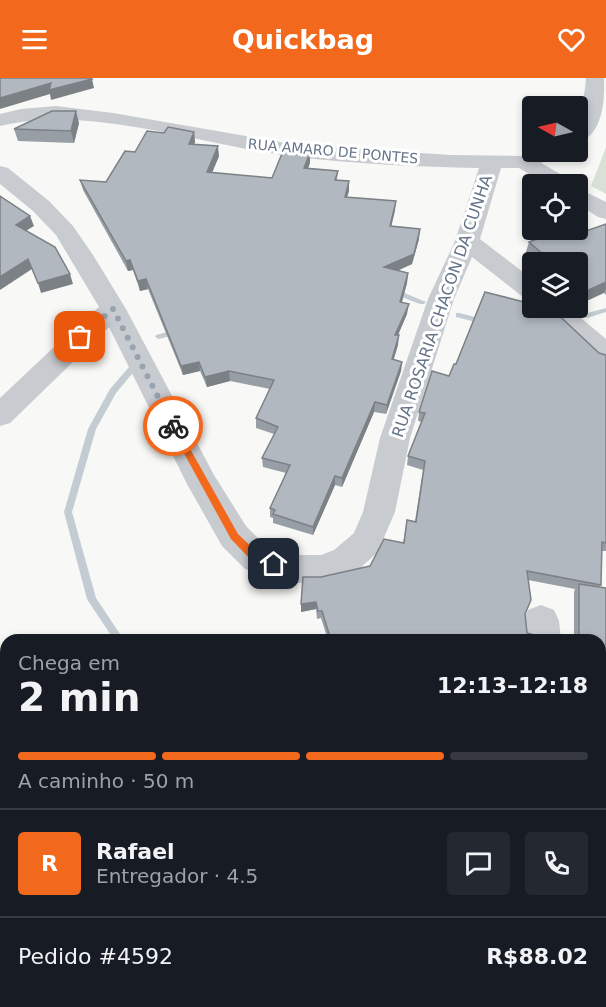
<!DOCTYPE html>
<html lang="pt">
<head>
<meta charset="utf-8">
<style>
	body { margin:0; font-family:"DejaVu Sans",sans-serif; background:#242831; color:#f1f3f6; height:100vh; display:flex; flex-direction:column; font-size:22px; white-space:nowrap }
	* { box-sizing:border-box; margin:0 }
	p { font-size:20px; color:#9ea1a6 }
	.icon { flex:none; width:33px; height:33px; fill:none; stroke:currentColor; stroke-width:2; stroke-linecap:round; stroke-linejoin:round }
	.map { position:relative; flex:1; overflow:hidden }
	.details { position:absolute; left:0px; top:556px; width:606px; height:374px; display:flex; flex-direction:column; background:#171b24; border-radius:18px 18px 0 0; box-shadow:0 3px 9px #0003 }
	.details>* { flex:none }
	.needle { width:39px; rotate:278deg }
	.fabs { position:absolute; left:522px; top:18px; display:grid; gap:12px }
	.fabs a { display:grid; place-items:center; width:66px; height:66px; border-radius:6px; background:#171b24; box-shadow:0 3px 9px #0003; font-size:30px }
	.pin { position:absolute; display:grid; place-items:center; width:51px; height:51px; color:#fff; margin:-26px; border-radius:12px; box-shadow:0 3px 9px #0006 }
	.courier { position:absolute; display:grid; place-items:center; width:60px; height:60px; margin:-30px; border:4px solid #f2691d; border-radius:50%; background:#fff; color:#222; box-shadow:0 2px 8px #0007 }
	.overview em { font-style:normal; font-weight:800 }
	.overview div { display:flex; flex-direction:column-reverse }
	.overview { display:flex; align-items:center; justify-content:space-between; height:102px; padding:0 18px }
	h1 { font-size:39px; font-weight:800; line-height:45px }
	.bar { display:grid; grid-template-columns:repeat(4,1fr); gap:9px 6px; align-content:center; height:72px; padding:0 18px }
	.bar i { height:8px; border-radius:4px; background:#363941 }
	.bar .current { background:#f2691d }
	.bar p { grid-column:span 4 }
	.line { display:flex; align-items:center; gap:15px; padding:0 18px; border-top:2px solid #363941 }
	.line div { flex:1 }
	.round { display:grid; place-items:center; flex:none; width:63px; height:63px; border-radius:6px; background:#242831 }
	header { display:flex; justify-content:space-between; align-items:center; height:78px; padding:0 18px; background:#f2691d; color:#fff; font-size:27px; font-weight:800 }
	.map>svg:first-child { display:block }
	.green { fill:#d9e1d7 }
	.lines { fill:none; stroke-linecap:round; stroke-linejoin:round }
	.stream { fill:#c2ccd2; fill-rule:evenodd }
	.street { fill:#c8cbd0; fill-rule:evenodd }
	.wall { fill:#989ea5 }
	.shaded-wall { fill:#7c8186 }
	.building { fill:#b1b8c0; stroke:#7c8186; stroke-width:1.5 }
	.route { fill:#f2691d }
	.done { stroke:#98a3b0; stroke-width:6; stroke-dasharray:0 10.8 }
	.labels { text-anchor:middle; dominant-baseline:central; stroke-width:6; stroke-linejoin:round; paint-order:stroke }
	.far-street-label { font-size:14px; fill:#65758a; stroke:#fff }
	.street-label { font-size:16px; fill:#65758a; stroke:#fff }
</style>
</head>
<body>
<header><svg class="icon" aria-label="menu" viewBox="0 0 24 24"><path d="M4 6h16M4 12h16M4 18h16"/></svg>Quickbag<svg class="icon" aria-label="heart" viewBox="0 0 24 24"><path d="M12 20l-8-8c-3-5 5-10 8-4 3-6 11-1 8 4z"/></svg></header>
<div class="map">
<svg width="606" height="929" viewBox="0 0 606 929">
	<rect width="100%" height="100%" fill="#f8f9f6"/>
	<path class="green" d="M606 69V116L591 108Z"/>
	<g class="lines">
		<g class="stream">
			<path d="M391 211H395L426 224 424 226H420L391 215Z"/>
			<path d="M606 230V234L587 240 583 238 584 236Z"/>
			<path d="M456 235H459L487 242 488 244 487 246H484L456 239Z"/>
			<path d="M178 251H181V255L159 261 155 259 156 257Z"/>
			<path d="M132 288 136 291 116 315 96 351 72 434 96 520 124 562H114L87 521 64 434 88 351 110 311 129 289Z"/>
			<path d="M280 924H292L294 929H282Z"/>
		</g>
		<g class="street">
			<path d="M586 0H604C605 21 603 58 578 64 576 43 585 22 586 0Z"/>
			<path d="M56 28 113 35 297 67 451 77 522 78 534 74H565L561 78 541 85 569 101 572 106H546L519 90H501L480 161 532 201V221L523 219 472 179 454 221 410 360 395 434 382 464 378 474 358 492 321 505H290L245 491 222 468 187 406 109 249 10 345 0 348V320L71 253 99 229 56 157 33 133 0 106V88L8 90 49 123 73 148 93 177 126 231 214 397 246 448 268 470 290 477H321L334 472 354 455 363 434 380 360 428 221 455 163 479 90C419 89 357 86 297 79 204 68 91 26 0 48V36L21 31Z"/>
			<path d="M578 110 606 124V141L598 139 578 126Z"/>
			<path d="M540 230H569L606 261V285L596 283Z"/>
			<path d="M541 527 554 532 559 543 561 562H525L523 543 528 532Z"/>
			<path d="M0 601 6 604V646L0 644Z"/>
			<path d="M98 924H144L146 929H98Z"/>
			<path d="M542 924H588L590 929H542Z"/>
		</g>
	</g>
	<g class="wall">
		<path d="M79 45 74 65 18 63 14 51Z"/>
		<path d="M194 54 195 64 194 66 219 78 212 95 272 100 310 85 308 90 338 93 337 102 349 103V113L347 119 396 123 391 148 419 161 412 186 397 193 408 195 407 205 402 224 407 236 398 257V267L393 281 402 284 401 293 386 336 374 334 342 409 335 407 313 457 273 445V440L270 439V430L286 395 263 389 262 380 274 356 256 350V340L270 311 230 303 207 309 200 293 183 297 148 211 140 213 133 192 128 193 83 112 80 102 106 104 135 74Z"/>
		<path d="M606 146V217L578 184H534L525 177 529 164 533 162 530 160 532 151V152H578L586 153Z"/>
		<path d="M599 275 606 277V473H602L601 507 599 509 606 510V676L600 675V562H574V514L575 511 528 502 525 536 527 555 536 562H328L321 540 317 541 316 531 301 534 321 499 370 488 403 465 407 442 415 443 423 392 407 387 408 378 422 344 418 343 419 334 449 298 456 286Z"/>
		<path d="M600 730 606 929H593L592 924H600Z"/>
	</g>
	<g class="shaded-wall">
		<path d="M92 1 94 10 51 22 50 16 0 31V20L51 5Z"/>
		<path d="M76 33 79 45 74 65 71 53Z"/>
		<path d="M194 54 195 64 190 75 189 66Z"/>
		<path d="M218 68 219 78 208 104 207 94Z"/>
		<path d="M310 75V85L304 100V90Z"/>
		<path d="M349 103V113L344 129 345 119Z"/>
		<path d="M396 123 395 133 389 158 390 148Z"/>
		<path d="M30 138 34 148 19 157 16 147Z"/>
		<path d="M420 151 419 161 412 186 383 199 384 189Z"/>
		<path d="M28 181 32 191 0 212V199Z"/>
		<path d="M130 182 133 192 128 193 126 183Z"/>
		<path d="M408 195 407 205 399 234 400 224Z"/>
		<path d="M70 196 73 206 41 215 38 205Z"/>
		<path d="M146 201 148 211 140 213 138 203Z"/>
		<path d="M606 204V211L604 215 578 227V217Z"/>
		<path d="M409 226 407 236 394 266 395 257Z"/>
		<path d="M399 257 398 267 391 291 392 281Z"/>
		<path d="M199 284 200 293 183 297 181 288Z"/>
		<path d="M402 284 401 293 386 336 387 327Z"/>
		<path d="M229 293 230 303 207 309 205 299Z"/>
		<path d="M375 324 374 334 342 409V400Z"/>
		<path d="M335 398V407L313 457V449Z"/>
		<path d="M316 524V531L301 534V526Z"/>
		<path d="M45 924H52L53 929H46Z"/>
	</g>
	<g class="building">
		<path d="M0 0H91L92 1 49 12 51 5 0 20Z"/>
		<path d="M52 33H76L71 53 14 51Z"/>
		<path d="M168 49 194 54 189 66 218 68 207 94 272 100 283 73 310 75 304 90 338 93 335 102 349 103 345 119 396 123 390 148 420 151 414 176 384 189 408 195 400 224 409 226 395 257H399L392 281 402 284 387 327 375 324 342 400 335 398 313 449 273 436 275 432 270 430 290 387 262 380 278 349 256 340 274 302 229 293 205 299 199 284 181 288 146 201 138 203 130 182 126 183 80 102 106 104 125 73 135 74 147 53 164 55Z"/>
		<path d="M0 118 30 138 16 147 55 169 70 196 38 205 28 181 0 199Z"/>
		<path d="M606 146V204L578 217V184H552L529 164 547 157 539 152H578V148L586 153Z"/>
		<path d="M485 214 532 226V230H551L599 275 606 277V465L602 464 601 507 527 493 531 522 525 536 527 555 535 557 536 562H331L322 533H318L316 524 301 526 303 499H321L370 488 384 461 404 465 407 442 416 444 425 383 408 378 425 335 419 334 432 293 449 298 454 286H456Z"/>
		<path d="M579 506 606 510V669L600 668V562H579Z"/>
		<path d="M600 730H606V929H601L599 924H600V866H602L600 856Z"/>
		<path d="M6 862V924H45L46 929H0V864Z"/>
	</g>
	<path class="route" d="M173 345 176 346 238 456 260 477 277 483V489L274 490 253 484 231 461 169 348Z"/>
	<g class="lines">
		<path class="done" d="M80 259 113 231 173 348"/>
	</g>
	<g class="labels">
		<g class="far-street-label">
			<text transform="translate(333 73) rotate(5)">RUA AMARO DE PONTES</text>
		</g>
		<g class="street-label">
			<text transform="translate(442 228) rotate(-71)">RUA ROSARIA CHACON DA CUNHA</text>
		</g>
	</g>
</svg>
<div class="fabs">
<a><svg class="needle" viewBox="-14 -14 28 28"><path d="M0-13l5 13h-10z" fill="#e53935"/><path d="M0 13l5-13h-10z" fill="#9ea1a6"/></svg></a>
<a><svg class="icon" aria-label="locate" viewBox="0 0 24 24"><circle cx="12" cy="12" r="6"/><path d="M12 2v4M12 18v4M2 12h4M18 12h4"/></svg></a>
<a><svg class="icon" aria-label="layers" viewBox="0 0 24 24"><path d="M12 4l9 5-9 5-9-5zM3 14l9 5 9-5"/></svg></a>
</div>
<div class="pin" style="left:80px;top:259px;background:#ea580c"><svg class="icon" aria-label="bag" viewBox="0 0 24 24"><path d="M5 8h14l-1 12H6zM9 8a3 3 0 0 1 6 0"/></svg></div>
<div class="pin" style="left:274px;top:486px;background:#1f2937"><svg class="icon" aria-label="home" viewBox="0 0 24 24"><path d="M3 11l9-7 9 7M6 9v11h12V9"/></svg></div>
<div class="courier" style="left:173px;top:348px"><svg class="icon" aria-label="bike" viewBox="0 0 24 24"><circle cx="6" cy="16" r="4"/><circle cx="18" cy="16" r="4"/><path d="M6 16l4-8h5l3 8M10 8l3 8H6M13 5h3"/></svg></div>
<section class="details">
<div class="overview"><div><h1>2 min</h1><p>Chega em</p></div><em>12:13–12:18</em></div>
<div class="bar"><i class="current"></i><i class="current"></i><i class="current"></i><i></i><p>A caminho · 50 m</p></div>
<div class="line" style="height:108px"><b class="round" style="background:#f2691d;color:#fff">R</b><div><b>Rafael</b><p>Entregador · 4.5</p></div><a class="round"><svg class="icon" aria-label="chat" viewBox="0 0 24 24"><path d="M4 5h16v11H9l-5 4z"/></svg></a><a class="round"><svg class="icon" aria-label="phone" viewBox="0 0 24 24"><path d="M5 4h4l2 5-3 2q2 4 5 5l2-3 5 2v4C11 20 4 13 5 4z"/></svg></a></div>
<div class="line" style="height:78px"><div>Pedido #4592</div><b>R$88.02</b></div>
</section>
</div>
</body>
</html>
